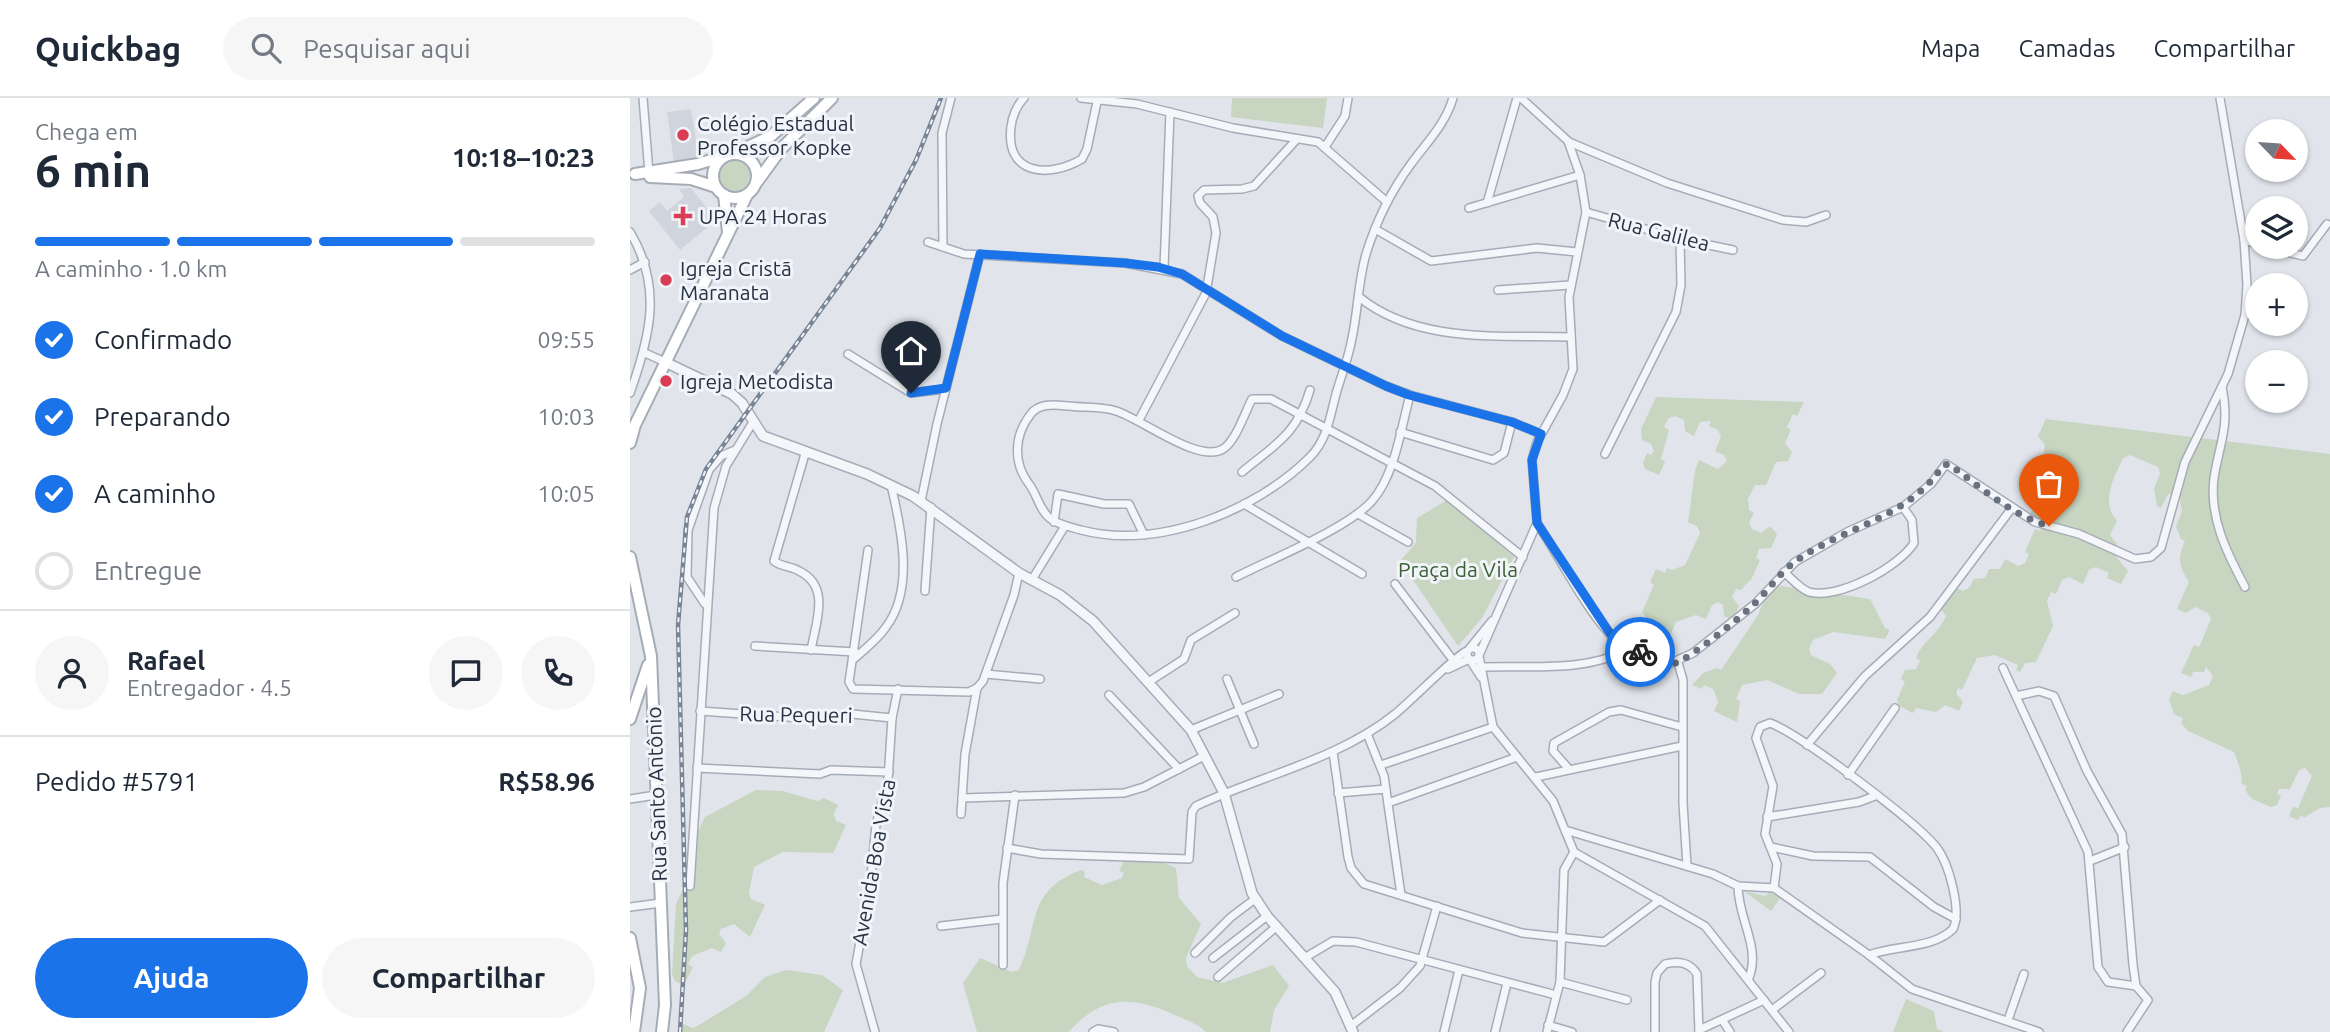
<!DOCTYPE html>
<html lang="pt">
<head>
<meta charset="utf-8">
<style>
	body { margin:0; font-family:Ubuntu,sans-serif; background:#f6f6f7; color:#1f2937; height:100vh; display:flex; flex-direction:column; font-size:26px; white-space:nowrap }
	* { box-sizing:border-box; margin:0 }
	p { font-size:23px; color:#747a83 }
	.icon { flex:none; width:38px; height:38px; fill:none; stroke:currentColor; stroke-width:2; stroke-linecap:round; stroke-linejoin:round }
	.map { position:relative; flex:1; overflow:hidden }
	.side { display:flex; flex-direction:column; background:#fff; width:630px }
	.side>* { flex:none }
	.needle { width:46px; rotate:115deg }
	.buttons { position:absolute; left:1615px; top:21px; display:grid; gap:14px }
	.buttons a { display:grid; place-items:center; width:63px; height:63px; border-radius:50%; background:#fff; box-shadow:0 2px 5px #0004; font-size:35px }
	.pin { position:absolute; display:grid; place-items:center; width:60px; height:60px; color:#fff; margin:-72px -30px; border-radius:50% 50% 50% 0; rotate:-45deg; box-shadow:0 0 7px #0007 }
	.pin .icon { rotate:45deg }
	.courier { position:absolute; display:grid; place-items:center; width:70px; height:70px; margin:-35px; border:5px solid #1a73e8; border-radius:50%; background:#fff; color:#222; box-shadow:0 2px 9px #0007 }
	.overview em { font-style:normal; font-weight:700 }
	.overview div { display:flex; flex-direction:column-reverse }
	.overview { display:flex; align-items:center; justify-content:space-between; height:119px; padding:0 35px }
	h1 { font-size:46px; font-weight:700; line-height:52px }
	.bar { display:grid; grid-template-columns:repeat(4,1fr); gap:10px 7px; align-content:center; height:84px; padding:0 35px }
	.bar i { height:9px; border-radius:5px; background:#e0e1e3 }
	.bar .on { background:#1a73e8 }
	.bar p { grid-column:span 4 }
	.line { display:flex; align-items:center; gap:18px; padding:0 35px; border-top:2px solid #e0e1e3 }
	.line div { flex:1 }
	.round { display:grid; place-items:center; flex:none; width:74px; height:74px; border-radius:37px; background:#f6f6f7 }
	ol { padding:0 35px; list-style:none }
	li { display:flex; align-items:center; gap:21px; height:77px }
	li p { margin-inline-start:auto }
	li .icon { padding:7px; border-radius:50%; background:#1a73e8; color:#fff; stroke-width:4 }
	li:last-child { color:#747a83 }
	li i { width:38px; height:38px; border:4px solid #e0e1e3; border-radius:50% }
	.action { display:flex; gap:14px; margin-top:auto; padding:14px 35px }
	.action a { flex:1; height:80px; border-radius:42px; background:#1a73e8; color:#fff; font-size:28px; font-weight:700; line-height:80px; text-align:center }
	.action a+a { background:#f6f6f7; color:#1f2937 }
	header { display:flex; align-items:center; gap:42px; box-sizing:border-box; height:98px; padding:0 35px; background:#fff; border-bottom:2px solid #e0e1e3 }
	header strong { font-size:33px }
	nav { display:flex; gap:38px; margin-inline-start:auto; font-size:24px }
	.search { width:490px; height:63px; background:#f6f6f7; display:flex; align-items:center; gap:18px; box-sizing:border-box; padding:0 24px; border-radius:38px; color:#747a83; font-size:26px }
	main { display:flex; flex:1; min-height:0 }
	.map>svg:first-child { display:block }
	.built { fill:#cfd4dd }
	.green { fill:#c7d5c1 }
	.lines { fill:none; stroke-linecap:round; stroke-linejoin:round }
	.minor-casing { stroke:#a6acb6; stroke-width:10 }
	.tertiary-casing { stroke:#a6acb6; stroke-width:12 }
	.secondary-casing { stroke:#a6acb6; stroke-width:14 }
	.minor { stroke:#f4f6f9; stroke-width:7 }
	.tertiary { stroke:#f4f6f9; stroke-width:9 }
	.secondary { stroke:#fff; stroke-width:10 }
	.rail-casing { stroke:#798496; stroke-width:4.5 }
	.rail { stroke:#f1f4f8; stroke-width:2; stroke-dasharray:5; stroke-linecap:butt }
	.done { stroke:#69717e; stroke-width:7; stroke-dasharray:0 12.6 }
	.route { stroke:#1a73e8; stroke-width:9 }
	.poi-dot { fill:#d93d55; stroke:#f1f4f8; stroke-width:2.5 }
	.labels { text-anchor:middle; dominant-baseline:central; stroke-width:6; stroke-linejoin:round; paint-order:stroke }
	.poi-label { font-size:21px; fill:#283244; stroke:#f1f4f8; text-anchor:start }
	.street-label { font-size:21px; fill:#283244; stroke:#f1f4f8 }
	.park-label { font-size:21px; fill:#3d6134; stroke:#f1f4f8 }
</style>
</head>
<body>
<header>
<strong>Quickbag</strong>
<div class="search"><svg class="icon" aria-label="search" viewBox="0 0 24 24"><circle cx="10" cy="10" r="6"/><path d="M15 15l6 6"/></svg>Pesquisar aqui</div>
<nav><a>Mapa</a><a>Camadas</a><a>Compartilhar</a></nav>
</header>
<main>
<section class="side">
<div class="overview"><div><h1>6 min</h1><p>Chega em</p></div><em>10:18–10:23</em></div>
<div class="bar"><i class="on"></i><i class="on"></i><i class="on"></i><i></i><p>A caminho · 1.0 km</p></div>
<ol>
<li><svg class="icon" aria-label="check" viewBox="0 0 24 24"><path d="M5 12l5 5 9-10"/></svg>Confirmado<p>09:55</p></li>
<li><svg class="icon" aria-label="check" viewBox="0 0 24 24"><path d="M5 12l5 5 9-10"/></svg>Preparando<p>10:03</p></li>
<li><svg class="icon" aria-label="check" viewBox="0 0 24 24"><path d="M5 12l5 5 9-10"/></svg>A caminho<p>10:05</p></li>
<li><i></i>Entregue</li>
</ol>
<div class="line" style="height:126px"><a class="round"><svg class="icon" aria-label="person" viewBox="0 0 24 24"><circle cx="12" cy="8" r="4"/><path d="M4 21q1-7 8-7t8 7"/></svg></a><div><b>Rafael</b><p>Entregador · 4.5</p></div><a class="round"><svg class="icon" aria-label="chat" viewBox="0 0 24 24"><path d="M4 5h16v11H9l-5 4z"/></svg></a><a class="round"><svg class="icon" aria-label="phone" viewBox="0 0 24 24"><path d="M5 4h4l2 5-3 2q2 4 5 5l2-3 5 2v4C11 20 4 13 5 4z"/></svg></a></div>
<div class="line" style="height:91px"><div>Pedido #5791</div><b>R$58.96</b></div>
<div class="action"><a>Ajuda</a><a>Compartilhar</a></div>
</section>
<div class="map">
<svg width="1700" height="934" viewBox="0 0 1700 934">
	<rect width="100%" height="100%" fill="#e1e5eb"/>
	<g class="built">
		<path d="M61 11 69 60 44 64 37 14Z"/>
		<path d="M61 90 86 122 50 152 19 113 30 104 37 113 54 99 49 91Z"/>
	</g>
	<g class="green">
		<path d="M602 0H697L693 30 601 19Z"/>
		<circle cx="104" cy="77" r="16"/>
		<path d="M1026 299 1174 304 1167 318 1163 316 1157 329 1161 332 1155 345 1162 354 1158 363 1146 364 1136 387H1125L1118 401 1119 412 1124 415 1119 424 1122 431 1131 435 1140 428 1147 436 1141 450 1129 451 1126 460 1130 462 1122 480 1111 492 1106 491 1102 499 1109 508 1103 522 1094 518 1093 507 1088 504 1082 507 1076 521 1066 517 1046 524 1036 547 1027 543 1026 532 1017 528 1019 523 1012 514 1024 487 1020 484 1026 471 1035 475 1037 470 1042 472 1055 467 1070 435 1067 428 1058 424 1065 372 1069 362 1088 371 1097 363 1094 357 1085 353 1091 339 1088 332 1079 328 1081 323 1070 324 1064 338 1055 333 1054 322 1045 318 1038 321 1034 329 1039 332 1031 361 1035 364 1029 377 1015 371 1013 365 1017 355 1021 357 1024 353 1021 346 1012 342 1011 331Z"/>
		<path d="M1416 321 1700 356V709L1690 710 1675 719 1670 718 1668 722 1659 718 1663 709 1668 710 1682 678 1675 670 1669 672 1660 691H1649L1647 696 1651 698 1647 707 1641 709 1622 701 1615 692 1617 688 1612 686C1612 674 1608 664 1604 654L1558 633 1551 625 1553 620 1544 616 1539 602 1543 593 1553 597 1579 587 1583 578 1576 569 1574 574H1563L1561 579 1551 575 1564 547 1569 549 1581 521 1578 515 1565 509 1556 515 1547 511 1559 484C1549 468 1547 461 1555 443L1551 441 1546 428 1552 414 1549 396H1538L1531 410 1527 408 1524 390 1530 376 1528 369 1500 357 1493 360C1484 380 1470 403 1487 423L1480 437 1487 446 1483 455 1498 473 1491 486 1477 480 1479 475 1466 469 1459 472 1453 486 1439 479 1432 482 1426 496 1421 494 1417 503 1423 528 1406 564 1395 565 1390 574 1386 572 1388 567 1365 557 1347 560 1332 592 1328 590 1326 595 1333 604 1329 613 1315 607 1306 614 1286 610 1283 615 1269 608 1267 602 1275 584 1271 581 1275 572 1286 571 1290 562 1286 560C1294 541 1306 539 1316 518L1309 509 1324 488 1333 493 1339 490 1344 481 1355 480 1359 471H1370L1375 461 1388 468 1395 465 1399 456 1395 454 1405 431 1410 433 1412 428 1409 422 1400 417 1402 413 1416 408 1425 412 1432 409 1435 389 1430 376 1412 367 1415 347 1408 338Z"/>
		<path d="M817 402 884 459 852 520 828 548 770 463 786 445 787 420Z"/>
		<path d="M1151 488 1240 501 1255 530 1260 532 1255 541 1203 534 1183 542 1179 551 1181 557 1200 566 1207 575 1192 596H1169L1137 582 1112 587 1106 601 1110 603 1107 624 1084 613 1088 604 1083 591 1074 587 1072 591 1062 587 1073 575 1087 570 1091 572 1128 517 1138 493Z"/>
		<path d="M126 692 153 693 187 703 194 700 208 707 204 716 206 723 216 727 203 755 153 754 124 769 119 794 121 801 135 807 120 839 104 826 91 831 89 836 96 845 91 854 82 850 62 858 58 866 63 869 54 887 45 883 42 876 46 806 63 769 64 742 75 719Z"/>
		<path d="M496 759 532 764 546 770 549 800 571 826 556 860 557 868 567 879 593 885 643 867 659 888 644 912 640 934H576L569 928C520 905 481 885 439 934H347L333 885 350 860 382 874 389 872C410 827 395 793 451 772L455 774 454 779 472 787 492 780 494 775 489 773Z"/>
		<path d="M1114 793 1135 798 1140 794 1150 800 1141 813Z"/>
		<path d="M156 872 192 877 213 892 194 934H50L53 926 63 930 69 927 116 898 135 879Z"/>
		<path d="M1276 901 1304 913 1307 931 1314 934H1263Z"/>
	</g>
	<g class="lines">
		<defs>
			<g id="minor">
				<path d="M13 0 19 75"/>
				<path d="M394 0C387 7 382 19 381 29 375 78 420 80 452 61L457 51 467 4"/>
				<path d="M451 0 507 6 603 30 688 44 757 104"/>
				<path d="M823 0C815 27 797 44 781 66 761 93 746 124 736 156 728 184 728 213 722 240 719 259 711 278 706 296 700 319 697 342 680 359 625 414 527 452 451 432 441 429 429 427 421 421 410 414 407 396 399 386 383 365 384 338 400 317 409 304 426 307 439 308 454 310 472 308 486 313 512 321 569 366 593 351 606 343 615 314 622 301H641L805 388 893 459"/>
				<path d="M939 44 1037 85 1153 122 1176 124 1196 117"/>
				<path d="M695 49 715 18 718 0"/>
				<path d="M857 105 887 0"/>
				<path d="M839 110 950 77"/>
				<path d="M956 114 1050 141 1103 152"/>
				<path d="M745 131 801 163 907 150 947 154"/>
				<path d="M0 134C33 189 20 239 0 295"/>
				<path d="M1614 142 1628 146"/>
				<path d="M298 144 334 156 495 165 552 176 652 238 756 288 780 297 882 324 911 336"/>
				<path d="M313 149 312 35 321 0"/>
				<path d="M1635 149 1673 158 1697 126"/>
				<path d="M534 170 540 14"/>
				<path d="M0 172 15 164"/>
				<path d="M868 192 940 187"/>
				<path d="M729 199C787 246 870 237 941 239"/>
				<path d="M15 255 35 264"/>
				<path d="M218 256 281 295 316 291"/>
				<path d="M1592 289C1600 330 1590 342 1584 380 1579 420 1597 455 1615 489"/>
				<path d="M509 322 576 195 586 135 583 119 570 105 568 98 574 92 612 91 624 88 667 41"/>
				<path d="M770 334 863 362 874 355 882 324"/>
				<path d="M175 356 144 463C151 469 161 468 169 473 201 488 186 524 181 552"/>
				<path d="M975 356 1046 214 1051 187 1050 141"/>
				<path d="M612 374C646 346 667 336 680 292"/>
				<path d="M291 403 307 326 350 156"/>
				<path d="M614 406 732 476"/>
				<path d="M728 416 778 444"/>
				<path d="M424 424 428 396 474 406H499L514 437"/>
				<path d="M907 425C930 459 963 527 995 550 1001 554 1032 564 1041 565L1063 555 1125 506 1165 464 1217 434 1273 409 1301 386 1316 366 1405 424 1449 436 1505 461 1521 459 1531 450 1555 364 1598 276 1615 217 1617 187 1614 142 1590 0"/>
				<path d="M238 452 219 584 223 591 339 594 347 590"/>
				<path d="M1154 474C1161 480 1170 491 1179 494 1208 502 1269 469 1284 445L1282 422 1273 409"/>
				<path d="M606 479C641 461 717 431 742 403 765 377 771 330 780 297"/>
				<path d="M403 480 435 428"/>
				<path d="M765 486 823 562"/>
				<path d="M295 493 301 409"/>
				<path d="M75 506 57 479 58 432 79 372 91 358 105 352"/>
				<path d="M125 548 225 554"/>
				<circle cx="843" cy="556" r="6"/>
				<path d="M840 550 862 523"/>
				<path d="M850 555 907 425 902 362 907 344 933 297 943 271 939 199 956 114 950 77 938 43 891 0"/>
				<path d="M849 558 863 629 923 703 944 754 1075 828 1159 934"/>
				<path d="M225 560C236 550 248 541 256 529 285 491 271 429 261 387"/>
				<path d="M840 562 851 579"/>
				<path d="M1048 565 1053 582V705L1057 768"/>
				<path d="M851 569C901 567 952 575 997 552"/>
				<path d="M1373 570 1458 754 1468 869 1478 884 1506 888"/>
				<path d="M818 571 839 561"/>
				<path d="M356 576 410 581"/>
				<path d="M597 581 624 646"/>
				<path d="M520 583 554 561 561 542 605 515"/>
				<path d="M479 597 549 671"/>
				<path d="M1386 598 1409 593 1424 598 1457 673 1492 736 1503 867 1506 888 1518 902 1497 934"/>
				<path d="M70 613 171 620 222 616 262 620"/>
				<path d="M561 632 649 596"/>
				<path d="M738 638 754 678 771 797"/>
				<path d="M1177 647 1235 578 1300 519 1382 410"/>
				<path d="M703 654 718 759 721 770 734 786 892 835 974 844 1030 802"/>
				<path d="M751 667 863 629"/>
				<path d="M67 670 190 676 201 672 259 674"/>
				<path d="M938 670 923 653 924 645 979 614 991 612 1052 629"/>
				<path d="M1218 677 1265 610"/>
				<path d="M906 679 1052 648"/>
				<path d="M708 695 756 691"/>
				<path d="M332 700 494 695 514 689 574 658"/>
				<path d="M0 701 26 697"/>
				<path d="M758 705 887 659"/>
				<path d="M331 716 335 656 347 590 353 583 384 497 389 475"/>
				<path d="M1137 719 1229 704 1245 698"/>
				<path d="M935 732 1083 776 1108 788 1144 790 1239 857 1282 891 1409 934"/>
				<path d="M1141 749 1183 758 1240 759 1304 809 1326 821"/>
				<path d="M377 750 411 756 559 761 562 714 566 708C632 677 708 662 765 616 779 605 827 556 837 553"/>
				<path d="M1460 763 1495 749"/>
				<path d="M60 788 84 410 96 368 123 324"/>
				<path d="M1108 788C1108 821 1131 849 1119 880"/>
				<path d="M1144 790 1147 766 1135 736 1143 688 1126 640 1130 629 1140 625C1170 636 1287 724 1307 750 1319 766 1332 813 1323 831 1303 851 1265 847 1239 857"/>
				<path d="M0 809 31 805"/>
				<path d="M311 828 372 821"/>
				<path d="M565 855 601 819 625 801"/>
				<path d="M676 859 703 843 726 844 926 897"/>
				<path d="M583 860 637 818"/>
				<path d="M373 867V785L385 697"/>
				<path d="M588 879 647 828"/>
				<path d="M930 884 997 902"/>
				<path d="M1142 912 1191 875"/>
				<path d="M1378 922 1394 876"/>
				<path d="M1093 923 1100 934"/>
				<path d="M722 927 770 890 790 868 807 808"/>
				<path d="M918 927 942 934"/>
				<path d="M1069 932 1134 902"/>
				<path d="M245 934 226 866 240 789 246 727 258 682 262 620 268 591"/>
				<path d="M463 934 468 931 484 934"/>
				<path d="M814 934 829 872"/>
				<path d="M865 934 877 885"/>
				<path d="M917 934 930 884 934 772 944 754"/>
				<path d="M1025 934V884L1027 875 1035 866C1047 863 1060 864 1067 876L1069 934"/>
			</g>
			<path id="tertiary" d="M35 264 102 296 112 305 133 338 237 376 283 398 389 475 430 497 463 523 561 632 594 695 622 795 637 818 705 894 723 934"/>
			<g id="secondary">
				<path d="M105 55 141 38 184 0"/>
				<circle cx="105" cy="78" r="22"/>
				<path d="M5 76 68 66 91 59"/>
				<path d="M20 79 61 81 86 89"/>
				<path d="M127 84 151 51 202 0"/>
				<path d="M94 97 98 134"/>
				<path d="M0 345 5 327 117 97"/>
				<path d="M0 459 21 558 35 907 32 934"/>
				<path d="M0 621 18 567"/>
				<path d="M0 840 10 890 4 934"/>
			</g>
		</defs>
		<use href="#minor" class="minor-casing"/>
		<use href="#tertiary" class="tertiary-casing"/>
		<use href="#secondary" class="secondary-casing"/>
		<use href="#minor" class="minor"/>
		<use href="#tertiary" class="tertiary"/>
		<use href="#secondary" class="secondary"/>
		<defs>
			<path id="rail" d="M50 934 56 832 48 527 57 419 76 371 250 130 286 62 311 0"/>
		</defs>
		<use href="#rail" class="rail-casing"/>
		<use href="#rail" class="rail"/>
	</g>
	<g class="lines">
		<path class="done" d="M1010 554 1035 565H1048C1074 548 1102 527 1125 505 1139 492 1150 474 1166 463 1215 428 1280 420 1313 367L1319 366C1350 389 1381 417 1419 428"/>
		<path class="route" d="M281 295 316 290 350 156 495 165 528 169 552 176 652 238 756 288 779 297 882 324 911 336 902 362 907 425 979 534 997 552 1010 554"/>
	</g>
	<g class="poi-dot">
		<circle cx="53" cy="37" r="7"/>
		<path d="M49.5 107.5h7v7h7v7h-7v7h-7v-7h-7v-7h7z"/>
		<circle cx="36" cy="182" r="7"/>
		<circle cx="36" cy="283" r="7"/>
	</g>
	<g class="labels">
		<g class="poi-label">
			<text x="67" y="25">Colégio Estadual<tspan x="67" dy="24">Professor Kopke</tspan></text>
			<text x="69" y="118">UPA 24 Horas</text>
			<text x="50" y="170">Igreja Cristã<tspan x="50" dy="24">Maranata</tspan></text>
			<text x="50" y="283">Igreja Metodista</text>
		</g>
		<g class="street-label">
			<text transform="translate(1029 133) rotate(14)">Rua Galilea</text>
			<text transform="translate(166 616) rotate(1)">Rua Pequeri</text>
			<text transform="translate(26 696) rotate(-92)">Rua Santo Antônio</text>
			<text transform="translate(243 764) rotate(-80)">Avenida Boa Vista</text>
		</g>
		<g class="park-label">
			<text x="828" y="471">Praça da Vila</text>
		</g>
	</g>
</svg>
<div class="buttons">
<a><svg class="needle" viewBox="-14 -14 28 28"><path d="M0-13l5 13h-10z" fill="#e53935"/><path d="M0 13l5-13h-10z" fill="#747a83"/></svg></a>
<a><svg class="icon" aria-label="layers" viewBox="0 0 24 24"><path d="M12 4l9 5-9 5-9-5zM3 14l9 5 9-5"/></svg></a>
<a>+</a>
<a>−</a>
</div>
<div class="pin" style="left:1419px;top:428px;background:#ea580c"><svg class="icon" aria-label="bag" viewBox="0 0 24 24"><path d="M5 8h14l-1 12H6zM9 8a3 3 0 0 1 6 0"/></svg></div>
<div class="pin" style="left:281px;top:295px;background:#1f2937"><svg class="icon" aria-label="home" viewBox="0 0 24 24"><path d="M3 11l9-7 9 7M6 9v11h12V9"/></svg></div>
<div class="courier" style="left:1010px;top:554px"><svg class="icon" aria-label="bike" viewBox="0 0 24 24"><circle cx="6" cy="16" r="4"/><circle cx="18" cy="16" r="4"/><path d="M6 16l4-8h5l3 8M10 8l3 8H6M13 5h3"/></svg></div>
</div>
</main>
</body>
</html>
